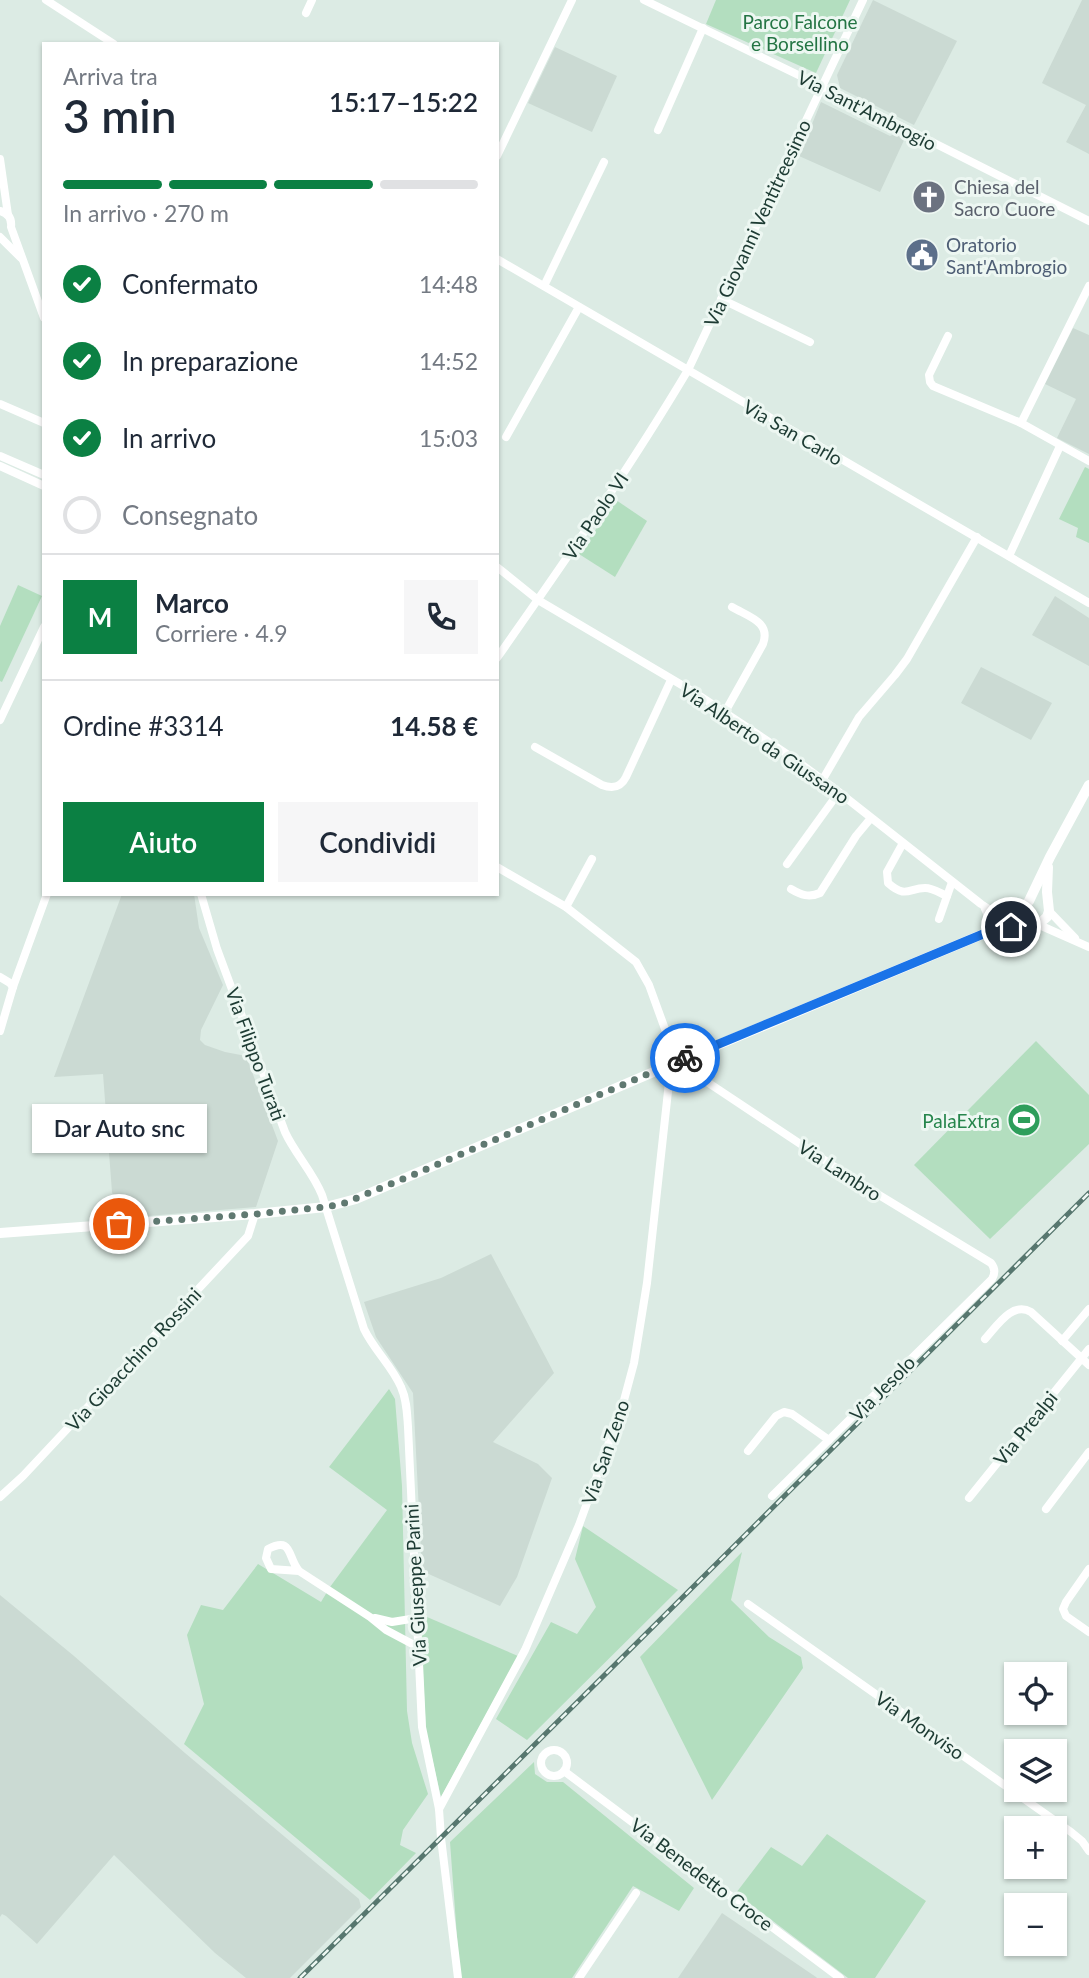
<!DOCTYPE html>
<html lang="it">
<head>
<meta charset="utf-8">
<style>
	body { margin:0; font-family:Lato,sans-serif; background:#f6f6f7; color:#1f2937; height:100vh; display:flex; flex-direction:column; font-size:26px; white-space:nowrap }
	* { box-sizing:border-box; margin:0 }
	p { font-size:23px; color:#747a83 }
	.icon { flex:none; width:38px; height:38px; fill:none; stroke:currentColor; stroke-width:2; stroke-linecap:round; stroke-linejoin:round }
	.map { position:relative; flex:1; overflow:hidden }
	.side { position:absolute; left:42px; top:42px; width:457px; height:854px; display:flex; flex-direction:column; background:#fff; border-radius:0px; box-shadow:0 2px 5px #0004 }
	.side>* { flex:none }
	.fabs { position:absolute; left:1004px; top:1662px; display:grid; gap:14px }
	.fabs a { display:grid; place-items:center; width:63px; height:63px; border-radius:0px; background:#fff; box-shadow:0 2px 5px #0004; font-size:35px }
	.pin { position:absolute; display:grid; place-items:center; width:60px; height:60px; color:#fff; margin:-30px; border:4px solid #fff; border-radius:50%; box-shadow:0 2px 7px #0007 }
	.courier { position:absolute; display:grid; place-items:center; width:70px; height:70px; margin:-35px; border:5px solid #1a73e8; border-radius:50%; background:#fff; color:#222; box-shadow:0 2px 9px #0007 }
	.bubble { position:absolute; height:49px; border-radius:0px; background:#fff; box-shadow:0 2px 5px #0004; font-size:23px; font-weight:600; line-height:49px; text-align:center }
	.overview em { font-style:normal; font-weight:600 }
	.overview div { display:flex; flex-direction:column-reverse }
	.overview { display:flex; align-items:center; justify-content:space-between; height:119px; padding:0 21px }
	h1 { font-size:46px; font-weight:600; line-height:52px }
	.bar { display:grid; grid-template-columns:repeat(4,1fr); gap:10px 7px; align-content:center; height:84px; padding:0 21px }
	.bar i { height:9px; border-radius:5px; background:#e0e1e3 }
	.bar .selected { background:#0b8043 }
	.bar p { grid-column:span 4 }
	.line { display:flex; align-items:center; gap:18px; padding:0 21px; border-top:2px solid #e0e1e3 }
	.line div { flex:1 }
	.round { display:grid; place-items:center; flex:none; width:74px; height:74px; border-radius:0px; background:#f6f6f7 }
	ol { padding:0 21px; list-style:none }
	li { display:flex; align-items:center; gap:21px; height:77px }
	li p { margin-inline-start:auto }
	li .icon { padding:7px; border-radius:50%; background:#0b8043; color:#fff; stroke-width:4 }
	li:last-child { color:#747a83 }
	li i { width:38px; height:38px; border:4px solid #e0e1e3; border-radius:50% }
	.button { display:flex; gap:14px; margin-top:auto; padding:14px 21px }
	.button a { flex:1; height:80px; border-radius:0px; background:#0b8043; color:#fff; font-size:28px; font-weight:600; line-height:80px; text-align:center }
	.button a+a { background:#f6f6f7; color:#1f2937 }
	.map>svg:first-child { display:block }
	.built { fill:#cbdad3 }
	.green { fill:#b3debf }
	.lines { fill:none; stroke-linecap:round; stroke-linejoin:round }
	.minor { stroke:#fff; stroke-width:8 }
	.tertiary { stroke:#fff; stroke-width:10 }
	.rail-casing { stroke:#57776f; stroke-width:5 }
	.rail { stroke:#edf7f2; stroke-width:2.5; stroke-dasharray:8; stroke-linecap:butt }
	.done { stroke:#607971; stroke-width:7; stroke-dasharray:0 12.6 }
	.route { stroke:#1a73e8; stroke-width:9 }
	.labels { text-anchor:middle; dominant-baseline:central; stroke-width:6; stroke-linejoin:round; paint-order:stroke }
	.park-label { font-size:19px; fill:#247544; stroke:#edf7f2 }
	.street-label { font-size:19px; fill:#1d3b33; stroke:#edf7f2 }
	.worship-label { font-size:19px; fill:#5b616d; stroke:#edf7f2; text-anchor:start }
	.service-label { font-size:19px; fill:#4e5e75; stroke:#edf7f2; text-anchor:start }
	.leisure-label { font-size:19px; fill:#27864d; stroke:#edf7f2; text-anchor:end }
</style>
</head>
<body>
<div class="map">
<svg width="1089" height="1978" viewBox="0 0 1089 1978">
	<rect width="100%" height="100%" fill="#dcebe4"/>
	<g class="built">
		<path d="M873 0 957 41 914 125 840 88 837 75Z"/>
		<path d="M1082 0H1089V154L1066 142 1086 105 1042 83Z"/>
		<path d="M555 47 617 76 592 132 528 103Z"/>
		<path d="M821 102 890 136 897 133 905 138 880 192 799 156Z"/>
		<path d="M1073 328 1089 335V454L1057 438 1076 399 1045 384Z"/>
		<path d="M1055 596 1089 618V666L1032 635Z"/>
		<path d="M981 667 1052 703 1031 740 961 703Z"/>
		<path d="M122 894H194L199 928 223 985 201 1030 200 1040 205 1045 225 1052 246 1056 278 1141 256 1207 124 1218V1204L115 1205 112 1192 103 1074 54 1077Z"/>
		<path d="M491 1254 554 1373 493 1442 538 1464 552 1478 517 1577 500 1606 422 1571 413 1393 376 1337 364 1302 441 1278Z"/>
		<path d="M0 1595 74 1656 185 1753 359 1899 361 1907 290 1978H246L215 1953 114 1855 37 1944 6 1916 2 1914 0 1917Z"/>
		<path d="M722 1913 816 1977 817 1978H678Z"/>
	</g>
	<g class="green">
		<path d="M716 0H850L816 73 706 24Z"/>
		<path d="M1085 467 1089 469V543L1076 537 1078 528 1059 519Z"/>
		<path d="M616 500 647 521 615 577 579 554Z"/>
		<path d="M18 585 42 596 2 682 0 681V626Z"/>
		<path d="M1036 1041 1089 1095V1144L990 1239 914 1165Z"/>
		<path d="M389 1389 395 1399 402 1486 407 1711 412 1743 428 1794 403 1830 400 1845 416 1853 370 1900 184 1744 204 1704 187 1635 201 1605 223 1610 258 1564 321 1602 330 1587 387 1510 329 1467Z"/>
		<path d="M583 1526 678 1590 527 1740 496 1719 551 1622 577 1634 596 1607 575 1559Z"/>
		<path d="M742 1552 731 1600 769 1637 801 1657 803 1668 712 1800 640 1657Z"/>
		<path d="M420 1614 518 1656 441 1797 426 1732Z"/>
		<path d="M534 1762 535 1774 547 1782H563L694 1888 679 1911 633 1886 572 1978H460L450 1842Z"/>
		<path d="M827 1834 926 1901 875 1978H848L736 1893 771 1847 802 1866Z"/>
	</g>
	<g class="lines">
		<g class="minor">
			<path d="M46 0 114 44"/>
			<path d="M644 0 821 86 1089 221"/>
			<path d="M306 13 312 0"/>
			<path d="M658 130 703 28"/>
			<path d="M497 156 572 0"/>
			<path d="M0 159 8 215"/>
			<path d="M0 211C8 213 12 218 11 227L44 318"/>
			<path d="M0 237 21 258"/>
			<path d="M497 259 1089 603"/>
			<path d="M544 286 604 162"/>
			<path d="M721 299 810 342"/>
			<path d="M948 336 929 375 930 382 933 386 1021 423 1089 461"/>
			<path d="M0 404 44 423"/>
			<path d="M1021 423 1089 286"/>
			<path d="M506 437 579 307"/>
			<path d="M0 456 44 475"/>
			<path d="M0 466 44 486"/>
			<path d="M1009 556 1060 446"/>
			<path d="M497 567 538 600 697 694 790 756 831 786 981 904 998 915 1012 919"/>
			<path d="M497 658C563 564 629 469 688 370L863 0"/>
			<path d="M725 712 763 644C771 622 749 617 732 607"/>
			<path d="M0 720 44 627"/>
			<path d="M535 747 602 785C613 789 621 787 626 777L671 680"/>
			<path d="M823 779 859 717 895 675 907 659 977 537"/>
			<path d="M903 843 887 872 888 883C906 899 909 888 925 888 933 888 940 893 947 896"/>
			<path d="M787 864 839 792"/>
			<path d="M497 867 566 907 636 962 649 985 677 1062 856 1181 991 1263C995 1268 995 1274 992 1279L772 1496"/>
			<path d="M791 889C801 895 809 898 820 893L856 836 871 818"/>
			<path d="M201 894 217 949 285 1132C295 1154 313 1172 322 1195L364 1329C374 1350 392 1366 401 1387 407 1400 407 1414 408 1427L422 1727 439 1809 441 1838 458 1978"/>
			<path d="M566 907 592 859"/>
			<path d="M985 909 989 918 988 932"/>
			<path d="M1049 911 1075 938"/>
			<path d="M939 919 952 882"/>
			<path d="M1037 924 1089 947"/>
			<path d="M0 977 10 983 13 987"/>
			<path d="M0 1031 13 987 47 894"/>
			<path d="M985 1339C997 1326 1012 1301 1031 1312L1089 1365"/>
			<path d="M1062 1341 1089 1309"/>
			<path d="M748 1451 776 1416 784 1412 792 1414 829 1440"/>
			<path d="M0 1497 23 1476 248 1236 255 1214"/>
			<path d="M969 1498 1089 1349"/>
			<path d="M1046 1509 1089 1452"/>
			<path d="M1089 1569 1066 1602 1063 1609 1066 1616 1089 1632"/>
			<path d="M299 1571 271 1569 266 1558 268 1549C293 1536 287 1557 299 1571L370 1617 386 1630 418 1647"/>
			<path d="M748 1604 1071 1832 1082 1841 1089 1851"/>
			<path d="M375 1618 392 1622 417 1618"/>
			<circle cx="554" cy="1763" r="13"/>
			<path d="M564 1771 840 1978"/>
			<path d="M439 1809 525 1650 579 1525 623 1404 634 1363 647 1283 671 1064"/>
			<path d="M579 1978 636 1893"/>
		</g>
		<g class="tertiary">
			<path d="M1025 906V917L1031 923 1041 922 1047 917 1049 911 1047 892 1048 867"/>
			<path d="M0 1233 255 1214 326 1207 356 1199 677 1062 988 932 1015 917 1029 901 1050 857 1089 785"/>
		</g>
		<defs>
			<path id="rail" d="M300 1978 1089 1193"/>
		</defs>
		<use href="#rail" class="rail-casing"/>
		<use href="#rail" class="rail"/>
	</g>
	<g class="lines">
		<path class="done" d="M119 1224 256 1214 326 1207 342 1204 415 1174 685 1058"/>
		<path class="route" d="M685 1058 988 932 1011 927"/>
	</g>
	<defs>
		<symbol id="church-disc" viewBox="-11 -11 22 22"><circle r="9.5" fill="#6b7280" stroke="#edf7f2"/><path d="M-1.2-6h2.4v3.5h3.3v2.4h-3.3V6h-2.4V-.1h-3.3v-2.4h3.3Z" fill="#fff"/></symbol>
		<symbol id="civic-disc" viewBox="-11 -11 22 22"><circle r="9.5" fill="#5c6f8a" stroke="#edf7f2"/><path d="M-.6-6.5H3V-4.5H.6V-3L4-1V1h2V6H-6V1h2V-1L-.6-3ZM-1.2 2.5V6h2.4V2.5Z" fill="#fff"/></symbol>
		<symbol id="stadium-disc" viewBox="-11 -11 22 22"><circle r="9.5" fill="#2e9e5b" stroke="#edf7f2"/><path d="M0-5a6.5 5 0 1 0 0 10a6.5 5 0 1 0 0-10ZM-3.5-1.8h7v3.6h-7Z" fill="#fff"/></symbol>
	</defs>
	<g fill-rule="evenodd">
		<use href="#church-disc" x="910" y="178" width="38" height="38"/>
		<use href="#civic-disc" x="903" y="236" width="38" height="38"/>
		<use href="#stadium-disc" x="1005" y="1101" width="38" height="38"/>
	</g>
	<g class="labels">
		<g class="park-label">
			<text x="800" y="21">Parco Falcone<tspan x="800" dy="22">e Borsellino</tspan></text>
		</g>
		<g class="street-label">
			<text transform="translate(867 110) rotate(27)">Via Sant'Ambrogio</text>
			<text transform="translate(757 223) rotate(-65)">Via Giovanni Ventitreesimo</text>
			<text transform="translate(793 432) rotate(30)">Via San Carlo</text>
			<text transform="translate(595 516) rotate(-56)">Via Paolo VI</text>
			<text transform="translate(765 743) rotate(34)">Via Alberto da Giussano</text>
			<text transform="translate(256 1054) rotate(70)">Via Filippo Turati</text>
			<text transform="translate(840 1170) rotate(33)">Via Lambro</text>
			<text transform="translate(133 1359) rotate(-47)">Via Gioacchino Rossini</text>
			<text transform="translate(882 1388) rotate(-45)">Via Jesolo</text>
			<text transform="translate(1025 1428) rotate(-51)">Via Prealpi</text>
			<text transform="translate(605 1452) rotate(-71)">Via San Zeno</text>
			<text transform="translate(415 1585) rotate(-93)">Via Giuseppe Parini</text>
			<text transform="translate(920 1725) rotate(35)">Via Monviso</text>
			<text transform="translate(702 1874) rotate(37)">Via Benedetto Croce</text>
		</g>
		<g class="worship-label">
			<text x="954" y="186">Chiesa del<tspan x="954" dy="22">Sacro Cuore</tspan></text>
		</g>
		<g class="service-label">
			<text x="946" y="244">Oratorio<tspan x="946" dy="22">Sant'Ambrogio</tspan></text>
		</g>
		<g class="leisure-label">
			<text x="1000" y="1120">PalaExtra</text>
		</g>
	</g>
</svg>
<div class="fabs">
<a><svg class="icon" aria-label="locate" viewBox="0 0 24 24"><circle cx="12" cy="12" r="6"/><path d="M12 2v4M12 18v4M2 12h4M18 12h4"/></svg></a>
<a><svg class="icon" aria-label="layers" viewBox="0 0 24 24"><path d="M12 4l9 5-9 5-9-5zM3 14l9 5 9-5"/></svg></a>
<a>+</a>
<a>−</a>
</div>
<div class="pin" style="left:119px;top:1224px;background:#ea580c"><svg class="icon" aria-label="bag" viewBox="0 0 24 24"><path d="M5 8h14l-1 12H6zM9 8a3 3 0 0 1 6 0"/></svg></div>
<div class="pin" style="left:1011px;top:927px;background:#1f2937"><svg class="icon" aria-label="home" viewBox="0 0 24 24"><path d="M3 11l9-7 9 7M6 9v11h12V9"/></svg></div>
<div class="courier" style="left:685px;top:1058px"><svg class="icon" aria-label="bike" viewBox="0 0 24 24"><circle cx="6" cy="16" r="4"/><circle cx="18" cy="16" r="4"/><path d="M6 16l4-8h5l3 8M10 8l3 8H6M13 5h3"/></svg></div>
<div class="bubble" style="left:32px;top:1104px;width:175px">Dar Auto snc</div>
<section class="side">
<div class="overview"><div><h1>3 min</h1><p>Arriva tra</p></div><em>15:17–15:22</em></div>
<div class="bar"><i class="selected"></i><i class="selected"></i><i class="selected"></i><i></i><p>In arrivo · 270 m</p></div>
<ol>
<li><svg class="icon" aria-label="check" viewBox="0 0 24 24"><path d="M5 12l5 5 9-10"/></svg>Confermato<p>14:48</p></li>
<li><svg class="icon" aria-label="check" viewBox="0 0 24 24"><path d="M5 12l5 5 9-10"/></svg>In preparazione<p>14:52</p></li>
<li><svg class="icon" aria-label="check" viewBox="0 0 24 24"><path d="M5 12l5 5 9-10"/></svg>In arrivo<p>15:03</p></li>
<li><i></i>Consegnato</li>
</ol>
<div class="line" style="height:126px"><b class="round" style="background:#0b8043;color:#fff">M</b><div><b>Marco</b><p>Corriere · 4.9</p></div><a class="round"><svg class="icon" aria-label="phone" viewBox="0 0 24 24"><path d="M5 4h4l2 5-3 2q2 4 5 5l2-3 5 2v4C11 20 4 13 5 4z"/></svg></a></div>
<div class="line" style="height:91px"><div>Ordine #3314</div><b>14.58 €</b></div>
<div class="button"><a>Aiuto</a><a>Condividi</a></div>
</section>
</div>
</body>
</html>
